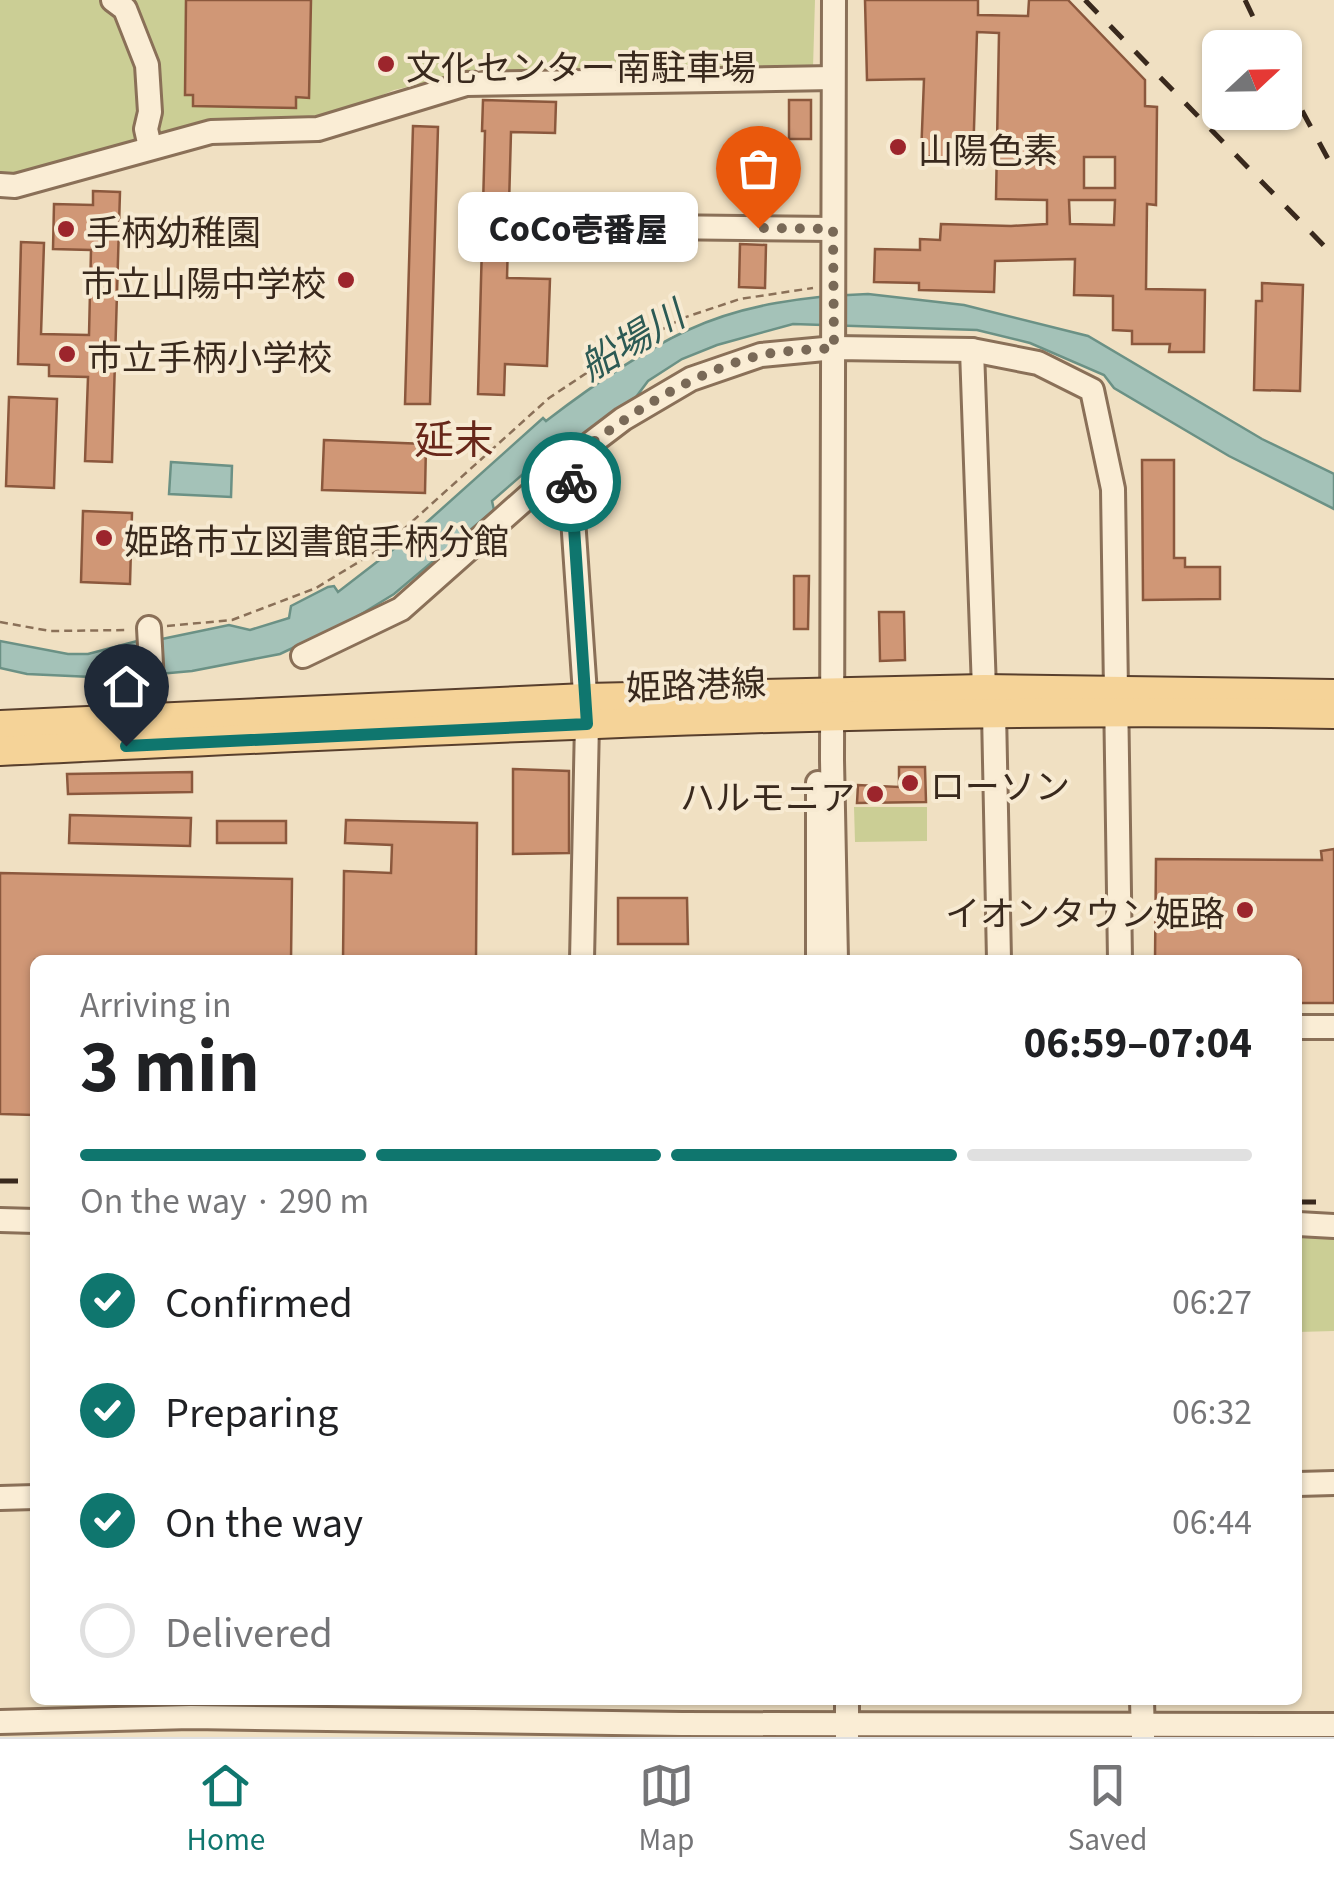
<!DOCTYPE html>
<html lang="en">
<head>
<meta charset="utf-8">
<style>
	body { margin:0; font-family:Georgia,"Noto Sans JP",serif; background:#f2f2f2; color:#202124; height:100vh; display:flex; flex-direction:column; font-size:38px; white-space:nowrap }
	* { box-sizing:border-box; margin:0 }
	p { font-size:32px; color:#757577 }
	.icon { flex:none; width:55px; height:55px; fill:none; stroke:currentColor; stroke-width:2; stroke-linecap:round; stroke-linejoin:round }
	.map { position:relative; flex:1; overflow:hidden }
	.drawer { position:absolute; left:30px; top:955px; width:1272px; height:750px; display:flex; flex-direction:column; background:#fff; border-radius:15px; box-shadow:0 2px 8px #0004 }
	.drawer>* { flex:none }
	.needle { width:65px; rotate:68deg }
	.fabs { position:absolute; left:1202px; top:30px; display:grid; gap:20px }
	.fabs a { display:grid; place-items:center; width:100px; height:100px; border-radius:15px; background:#fff; box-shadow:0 2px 8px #0004; font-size:50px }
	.pin { position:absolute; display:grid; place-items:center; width:85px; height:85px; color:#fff; margin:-102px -42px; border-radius:50% 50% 50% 0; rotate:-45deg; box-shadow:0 0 10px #0007 }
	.pin .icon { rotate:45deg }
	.courier { position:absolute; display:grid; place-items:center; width:100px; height:100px; margin:-50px; border:8px solid #0f766e; border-radius:50%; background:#fff; color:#222; box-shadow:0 2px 12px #0007 }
	.bubble { position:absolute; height:70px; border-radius:15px; background:#fff; box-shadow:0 2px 8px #0004; font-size:32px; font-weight:800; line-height:70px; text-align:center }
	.overview em { font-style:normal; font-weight:800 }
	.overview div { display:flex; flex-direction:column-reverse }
	.overview { display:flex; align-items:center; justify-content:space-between; height:170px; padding:0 50px }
	h1 { font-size:65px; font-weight:800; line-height:75px }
	.bar { display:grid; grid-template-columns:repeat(4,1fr); gap:15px 10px; align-content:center; height:120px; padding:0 50px }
	.bar i { height:12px; border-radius:8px; background:#e0e0e0 }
	.bar .on { background:#0f766e }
	.bar p { grid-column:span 4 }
	ol { padding:0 50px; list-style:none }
	li { display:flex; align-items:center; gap:30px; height:110px }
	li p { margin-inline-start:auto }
	li .icon { padding:10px; border-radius:50%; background:#0f766e; color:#fff; stroke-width:4 }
	li:last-child { color:#757577 }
	li i { width:55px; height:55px; border:5px solid #e0e0e0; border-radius:50% }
	.tabs { display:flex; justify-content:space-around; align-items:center; height:140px; border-top:2px solid #e0e0e0; background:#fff; font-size:28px; color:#757577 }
	.tabs a { display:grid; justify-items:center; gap:5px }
	.tabs .on { color:#0f766e }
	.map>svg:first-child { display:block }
	.green { fill:#cbce95 }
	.water { fill:#a4c2b8; stroke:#6b9185; stroke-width:2.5 }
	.building { fill:#d09776; stroke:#8b583d; stroke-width:2.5; fill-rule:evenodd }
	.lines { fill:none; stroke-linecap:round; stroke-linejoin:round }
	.minor-casing { stroke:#8a7058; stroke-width:28 }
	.major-casing { stroke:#583f2d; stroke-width:32 }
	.path { stroke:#8a7058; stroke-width:2.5; stroke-dasharray:8 5; stroke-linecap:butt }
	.minor { stroke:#faedd5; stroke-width:22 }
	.major { stroke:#f5d398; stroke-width:28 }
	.rail { stroke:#39291d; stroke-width:5; stroke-dasharray:18 18; stroke-linecap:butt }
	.done { stroke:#796957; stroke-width:10; stroke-dasharray:0 18 }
	.route { stroke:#0f766e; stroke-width:12 }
	.poi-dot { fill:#9c252c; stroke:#f7ead2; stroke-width:4 }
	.labels { text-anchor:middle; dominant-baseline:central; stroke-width:8; stroke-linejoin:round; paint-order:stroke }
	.poi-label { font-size:35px; fill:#39291d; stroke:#f7ead2; text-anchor:start }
	.street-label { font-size:35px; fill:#39291d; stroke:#f7ead2 }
	.water-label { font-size:38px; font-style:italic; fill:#2c5a54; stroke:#f7ead2 }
	.quarter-label { font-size:40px; fill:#68271a; stroke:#f7ead2 }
</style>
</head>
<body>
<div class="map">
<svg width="1334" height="1737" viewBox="0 0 1334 1737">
	<rect width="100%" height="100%" fill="#f0e0c2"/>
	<g class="green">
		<path d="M0 0H815L813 68 606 63V72L452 77 394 90 338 114 17 178 0 177Z"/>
		<path d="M854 807H927V841L855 842Z"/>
		<path d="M1298 1233 1334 1238V1331L1298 1332Z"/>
	</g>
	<g class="water">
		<path d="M868 294 964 305 1088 336 1262 439 1334 474V509L1229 456 1114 388 1104 375 1030 343 977 330 793 324 717 345 682 359 648 381 636 397 558 452 539 460 492 501 494 510 394 594 350 621 280 654 192 671 114 678 27 674 0 668V641L68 654H88L156 636 157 640 229 625 250 630 289 618 291 606 328 587 334 586 338 592 417 531 543 418 546 421C589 388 638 353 688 330 744 304 807 296 868 294Z"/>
		<path d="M171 462 232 466 231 497 169 494Z"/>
	</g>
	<g class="building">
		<path d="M186 0H311L309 98 296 97V108L193 106V95H185Z"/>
		<path d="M865 0H978V15L1028 16 1029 0H1068L1145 80V106L1157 107 1156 205 1147 204 1146 289 1205 290 1204 352H1169L1170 344H1132V331L1113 330V296L1074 295 1075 259 995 261 994 292 919 290V283L874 282 875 249 920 250V239L940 240 941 224 1011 226 1047 224V200L996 199 999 33 977 32 973 160 921 156 924 79 867 80ZM1084 157H1115V188H1084ZM1069 200H1115L1114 225 1070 224Z"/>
		<path d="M483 100 556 102 555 133 511 132 507 278 550 279 547 366 505 364 504 395 478 394 485 131H482Z"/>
		<rect x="789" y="100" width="22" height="39"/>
		<path d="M413 126 438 127 430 404H405Z"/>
		<path d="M93 191 120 192 112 462 85 461 88 377 49 376V365L18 364 21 242 44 243 41 334 89 335 91 250 53 249 54 204 93 205Z"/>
		<path d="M740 244 766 245 765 288 739 287Z"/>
		<path d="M1262 283 1303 285 1300 391 1254 390 1256 301H1262Z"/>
		<path d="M9 397 57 399 54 488 6 486Z"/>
		<path d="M324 440 426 444 425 493 322 490Z"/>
		<path d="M1142 460H1174V558H1185V567H1220V599L1143 600Z"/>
		<path d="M83 511 132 513 130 584 81 582Z"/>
		<path d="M794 576H809L808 629H794Z"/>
		<path d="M879 612H904L905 660 880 661Z"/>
		<path d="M899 767H925L926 802 857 803 858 785 899 787Z"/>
		<path d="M513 769 569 771V853L513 854Z"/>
		<path d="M192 772V792L68 794 67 774Z"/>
		<path d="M70 815 191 818 190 846 69 843Z"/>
		<path d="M346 820 477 823 476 960H343L344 871 391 873 392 845 345 843Z"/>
		<rect x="217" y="821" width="69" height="22"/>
		<path d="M1334 849V1003H1298V960H1155L1156 859 1322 860 1321 851Z"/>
		<path d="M0 873 292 879 291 960H35V1115L0 1114Z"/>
		<path d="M618 898H687L688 944H618Z"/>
	</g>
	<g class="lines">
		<defs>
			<g id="minor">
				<path d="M113 0 125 9 147 65 150 112 146 129 150 147"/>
				<path d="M834 0 832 760 836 960"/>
				<path d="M0 185 15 186 211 132 318 129 466 84 833 78"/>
				<path d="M570 226 833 229"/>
				<path d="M972 350 984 689"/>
				<path d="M569 460 587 723 582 960"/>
				<path d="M149 628 154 719"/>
				<path d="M303 656 401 609 569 460 623 419 691 379 761 355 835 348 972 350 1038 363 1092 390 1113 489 1120 960"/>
				<path d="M994 712 999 960"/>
				<path d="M818 783V960"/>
				<path d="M1298 1027H1334"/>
				<path d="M0 1220 35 1221"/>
				<path d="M1298 1224 1334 1226"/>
				<path d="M1298 1484 1334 1483"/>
				<path d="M0 1498 35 1497"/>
				<path d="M847 1700V1737"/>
				<path d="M1142 1700 1143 1737"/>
				<path d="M0 1722 191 1717 682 1724 1334 1725"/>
			</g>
			<g id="major">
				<path d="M0 725 586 698 984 689 1334 694"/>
				<path d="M0 751C444 730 889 705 1334 714"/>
			</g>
		</defs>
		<use href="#minor" class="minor-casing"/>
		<use href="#major" class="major-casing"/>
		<g class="path">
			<path d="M0 622 50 631 129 630"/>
			<path d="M167 626 232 620 316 588 385 546 549 398 603 362 683 318 740 299 813 288"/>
		</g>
		<use href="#minor" class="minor"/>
		<use href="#major" class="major"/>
		<g class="rail">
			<path d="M1085 0 1334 256"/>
			<path d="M1245 0 1268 48"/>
			<path d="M1285 79 1334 170"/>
			<path d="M0 1181H35"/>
			<path d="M1298 1202H1334"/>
		</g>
	</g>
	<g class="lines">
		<path class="done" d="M571 482 569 460C627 416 686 375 757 356 782 350 810 350 834 348L833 229 758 228"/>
		<path class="route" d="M126 746 587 724 571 482"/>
	</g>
	<g class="poi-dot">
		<circle cx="386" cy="64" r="10"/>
		<circle cx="898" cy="147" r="10"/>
		<circle cx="66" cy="229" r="10"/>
		<circle cx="346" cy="280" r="10"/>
		<circle cx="67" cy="354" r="10"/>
		<circle cx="104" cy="538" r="10"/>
		<circle cx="910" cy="783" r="10"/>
		<circle cx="875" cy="794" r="10"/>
		<circle cx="1245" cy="910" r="10"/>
	</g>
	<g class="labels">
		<g class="poi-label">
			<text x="406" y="64">文化センター南駐車場</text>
			<text x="918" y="147">山陽色素</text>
			<text x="86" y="229">手柄幼稚園</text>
			<text x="326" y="280" text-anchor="end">市立山陽中学校</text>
			<text x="87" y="354">市立手柄小学校</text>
			<text x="124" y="538">姫路市立図書館手柄分館</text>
			<text x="930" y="783">ローソン</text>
			<text x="855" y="794" text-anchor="end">ハルモニア</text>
			<text x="1225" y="910" text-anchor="end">イオンタウン姫路</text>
		</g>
		<g class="street-label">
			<text transform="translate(696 682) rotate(-2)">姫路港線</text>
		</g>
		<g class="water-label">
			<text transform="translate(630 338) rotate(-31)">船場川</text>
		</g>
		<g class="quarter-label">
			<text x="454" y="437">延末</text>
		</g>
	</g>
</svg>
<div class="fabs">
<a><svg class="needle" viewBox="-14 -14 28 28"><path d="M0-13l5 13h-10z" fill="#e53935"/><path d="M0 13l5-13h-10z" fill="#757577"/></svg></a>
</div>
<div class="pin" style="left:758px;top:228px;background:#ea580c"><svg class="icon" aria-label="bag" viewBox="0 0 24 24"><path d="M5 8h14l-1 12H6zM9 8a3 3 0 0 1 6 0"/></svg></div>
<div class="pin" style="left:126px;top:746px;background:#1f2937"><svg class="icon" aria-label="home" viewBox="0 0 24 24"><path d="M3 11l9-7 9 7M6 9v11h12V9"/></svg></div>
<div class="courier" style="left:571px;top:482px"><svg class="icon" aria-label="bike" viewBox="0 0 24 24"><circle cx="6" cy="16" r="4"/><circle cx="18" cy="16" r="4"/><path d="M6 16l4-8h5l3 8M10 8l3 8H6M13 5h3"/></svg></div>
<div class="bubble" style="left:458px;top:192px;width:240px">CoCo壱番屋</div>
<section class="drawer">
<div class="overview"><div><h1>3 min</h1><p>Arriving in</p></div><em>06:59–07:04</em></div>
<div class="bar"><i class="on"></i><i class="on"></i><i class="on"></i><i></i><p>On the way · 290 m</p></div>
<ol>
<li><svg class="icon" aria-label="check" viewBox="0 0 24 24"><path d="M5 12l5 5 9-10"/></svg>Confirmed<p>06:27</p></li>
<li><svg class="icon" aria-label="check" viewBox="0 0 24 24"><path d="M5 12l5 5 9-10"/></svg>Preparing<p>06:32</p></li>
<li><svg class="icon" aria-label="check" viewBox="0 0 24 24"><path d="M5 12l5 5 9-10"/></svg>On the way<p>06:44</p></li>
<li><i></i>Delivered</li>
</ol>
</section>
</div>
<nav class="tabs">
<a class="on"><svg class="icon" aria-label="home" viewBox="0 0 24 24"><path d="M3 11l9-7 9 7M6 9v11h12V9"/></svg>Home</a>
<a><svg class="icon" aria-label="map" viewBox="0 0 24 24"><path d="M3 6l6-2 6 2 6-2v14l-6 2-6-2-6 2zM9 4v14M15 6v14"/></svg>Map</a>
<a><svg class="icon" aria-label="saved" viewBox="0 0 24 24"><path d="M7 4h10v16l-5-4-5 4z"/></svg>Saved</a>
</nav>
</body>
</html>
